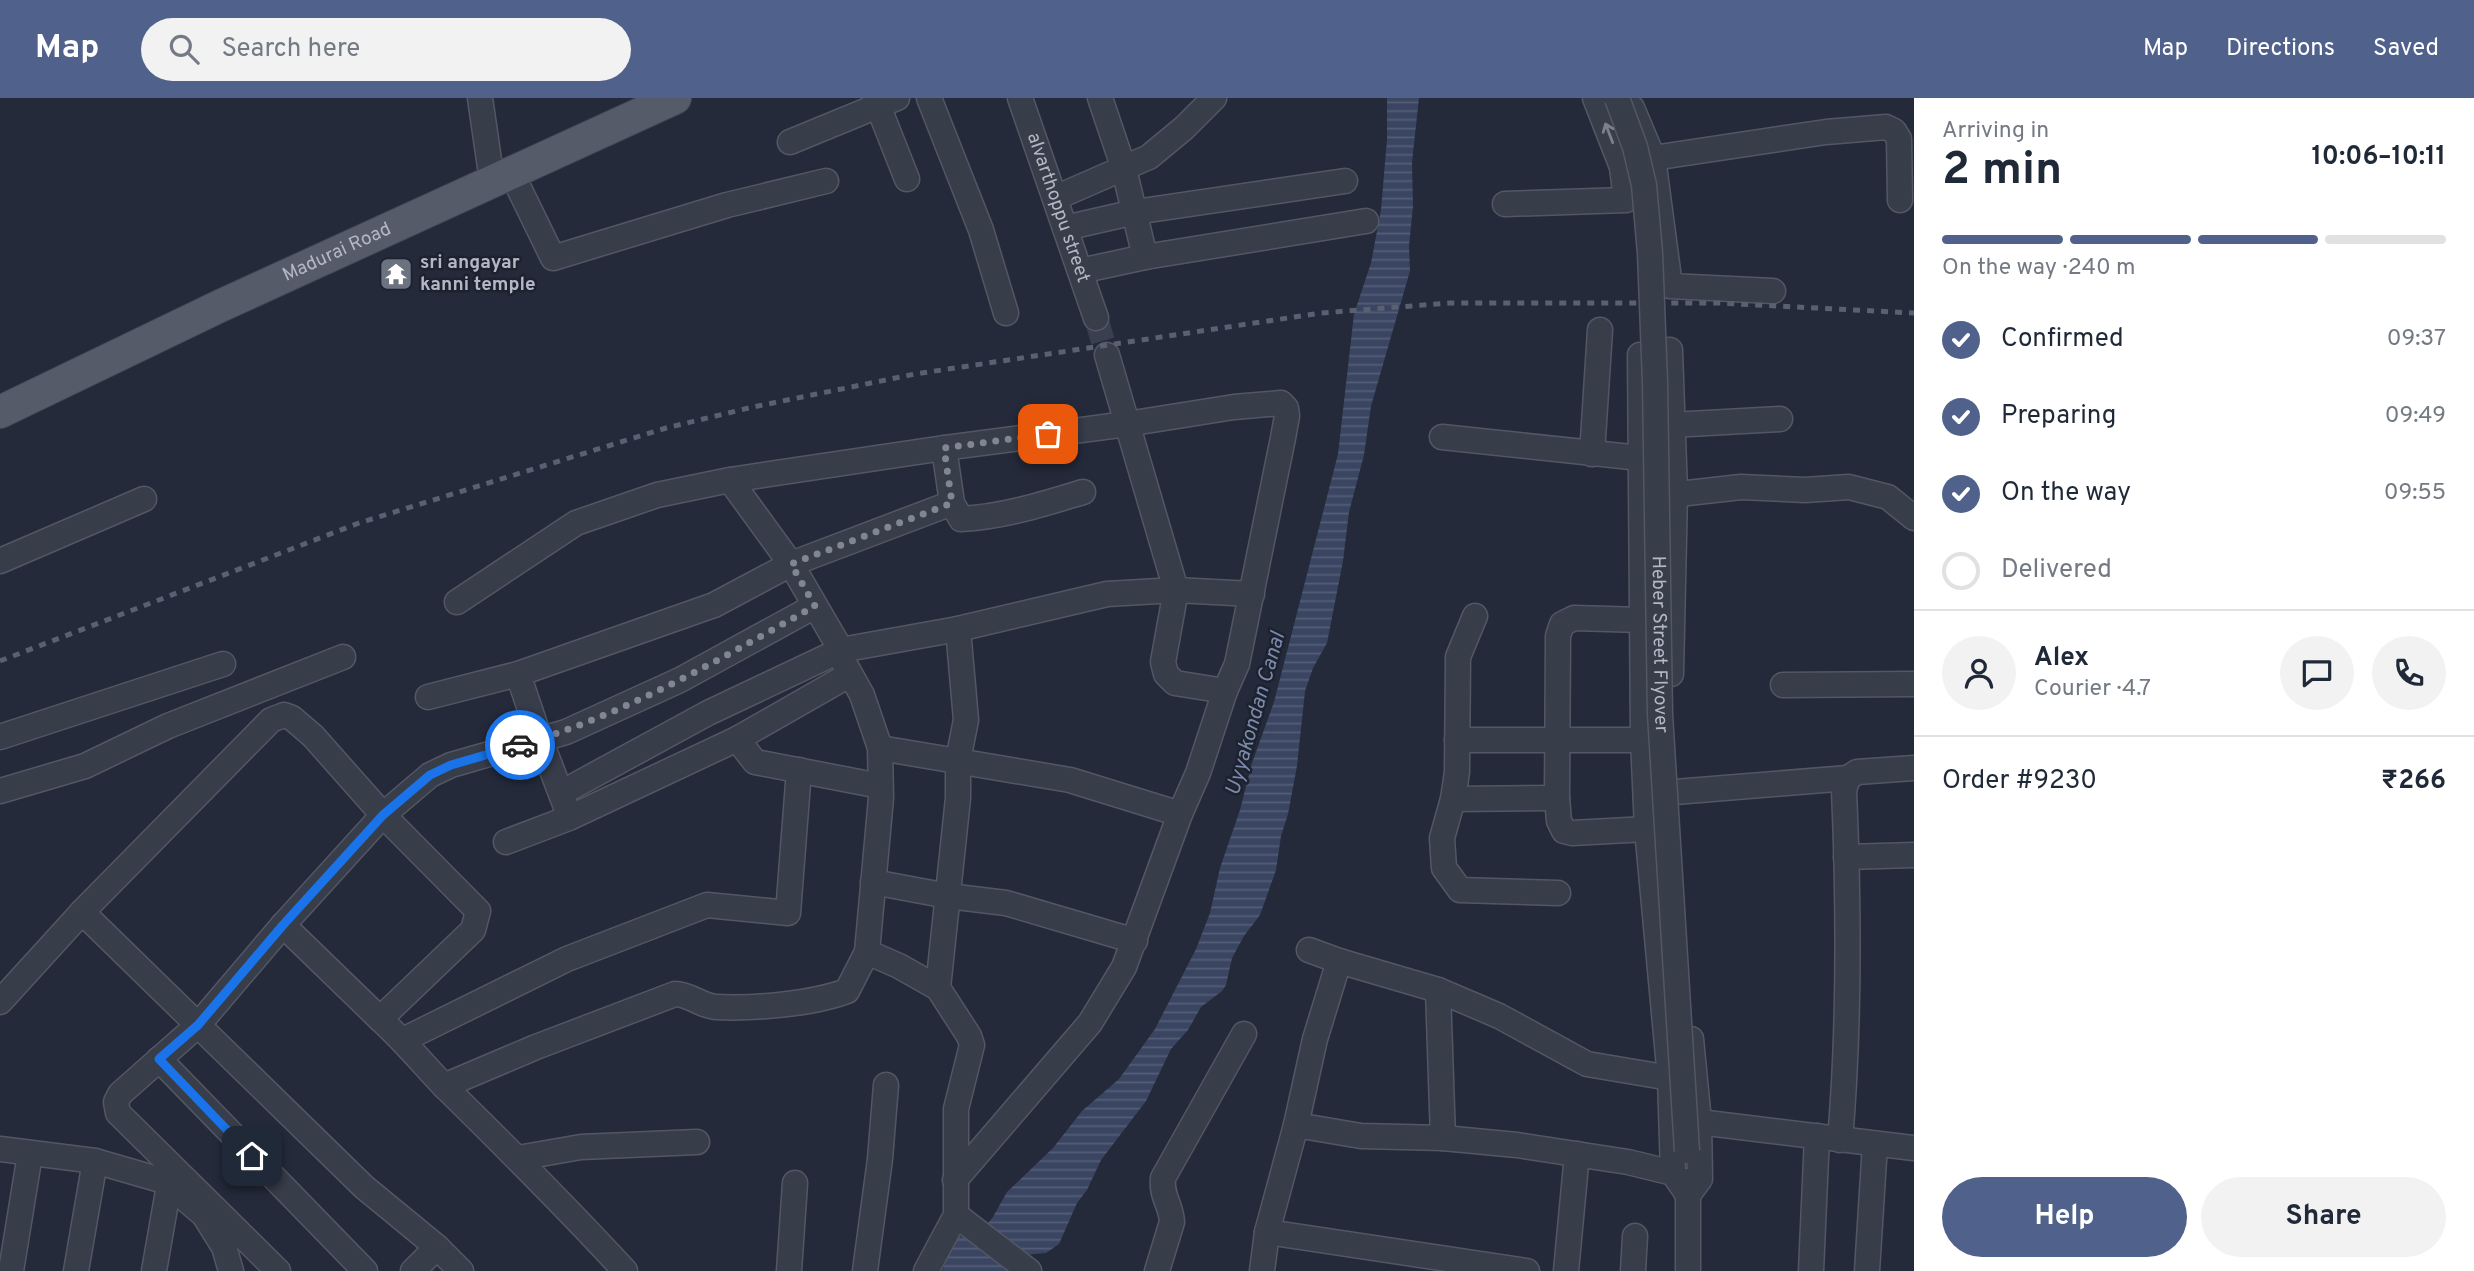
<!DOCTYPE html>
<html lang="en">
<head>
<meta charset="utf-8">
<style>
	body { margin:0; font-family:Overpass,sans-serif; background:#f2f2f3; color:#1f2937; height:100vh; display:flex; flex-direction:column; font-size:26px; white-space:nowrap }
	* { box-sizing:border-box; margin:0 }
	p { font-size:23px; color:#747a83 }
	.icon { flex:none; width:38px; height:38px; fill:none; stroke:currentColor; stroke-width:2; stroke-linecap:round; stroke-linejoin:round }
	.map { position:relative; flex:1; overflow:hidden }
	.panel { display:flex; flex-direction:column; background:#fff; width:560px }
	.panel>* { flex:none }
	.pin { position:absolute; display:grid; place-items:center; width:60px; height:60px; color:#fff; margin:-30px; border-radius:14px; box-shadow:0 4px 10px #0006 }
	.courier { position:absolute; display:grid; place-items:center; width:70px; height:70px; margin:-35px; border:5px solid #1a73e8; border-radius:50%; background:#fff; color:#222; box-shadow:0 2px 9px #0007 }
	.head em { font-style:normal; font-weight:700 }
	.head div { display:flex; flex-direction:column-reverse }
	.head { display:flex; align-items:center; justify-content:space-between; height:119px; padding:0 28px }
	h1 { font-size:46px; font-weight:700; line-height:52px }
	.bar { display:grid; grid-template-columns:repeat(4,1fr); gap:10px 7px; align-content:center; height:84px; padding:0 28px }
	.bar i { height:9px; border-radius:5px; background:#e0e1e3 }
	.bar .selected { background:#50618b }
	.bar p { grid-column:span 4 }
	.line { display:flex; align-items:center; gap:18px; padding:0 28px; border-top:2px solid #e0e1e3 }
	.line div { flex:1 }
	.round { display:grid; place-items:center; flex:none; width:74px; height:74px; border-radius:37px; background:#f2f2f3 }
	ol { padding:0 28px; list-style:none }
	li { display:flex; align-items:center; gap:21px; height:77px }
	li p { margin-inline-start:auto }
	li .icon { padding:7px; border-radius:50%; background:#50618b; color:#fff; stroke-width:4 }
	li:last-child { color:#747a83 }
	li i { width:38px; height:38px; border:4px solid #e0e1e3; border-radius:50% }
	.button { display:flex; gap:14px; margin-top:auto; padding:14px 28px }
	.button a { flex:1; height:80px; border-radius:42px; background:#50618b; color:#fff; font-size:28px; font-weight:700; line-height:80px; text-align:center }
	.button a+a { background:#f2f2f3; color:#1f2937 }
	header { display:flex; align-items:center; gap:42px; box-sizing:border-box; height:98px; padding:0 35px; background:#50618b; color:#fff }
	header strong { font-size:33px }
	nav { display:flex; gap:38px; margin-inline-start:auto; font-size:24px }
	.search { width:490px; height:63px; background:#f2f2f3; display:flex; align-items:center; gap:18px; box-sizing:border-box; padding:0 24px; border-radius:38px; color:#747a83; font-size:26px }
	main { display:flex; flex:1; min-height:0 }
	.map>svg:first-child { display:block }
	.water { fill:url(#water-rules) }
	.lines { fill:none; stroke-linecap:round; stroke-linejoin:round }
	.minor-tunnel { stroke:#393f4f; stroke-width:24; stroke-dasharray:24 12; stroke-linecap:butt }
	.minor-casing { stroke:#535765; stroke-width:27 }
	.major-casing { stroke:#414653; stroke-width:34 }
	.minor { stroke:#383d4a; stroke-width:24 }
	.major { stroke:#565b6a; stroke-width:32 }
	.rail { stroke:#5a6071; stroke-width:5; stroke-dasharray:7 7; stroke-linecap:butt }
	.minor-bridge-casing { stroke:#535765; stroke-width:27; stroke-linecap:butt }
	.minor-bridge { stroke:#383d4a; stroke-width:24 }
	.oneway { stroke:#7c808e }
	.done { stroke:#818695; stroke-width:7; stroke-dasharray:0 12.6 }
	.route { stroke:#1a73e8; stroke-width:9 }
	.labels { text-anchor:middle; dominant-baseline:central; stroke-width:5; stroke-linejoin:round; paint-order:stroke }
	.street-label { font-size:19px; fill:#b3b7c6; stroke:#1d222f }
	.poi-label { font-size:19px; font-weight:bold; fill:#b3b7c6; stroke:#1d222f; text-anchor:start }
	.water-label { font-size:21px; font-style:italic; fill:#7c8aac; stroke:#1d222f }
</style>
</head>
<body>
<header>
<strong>Map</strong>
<div class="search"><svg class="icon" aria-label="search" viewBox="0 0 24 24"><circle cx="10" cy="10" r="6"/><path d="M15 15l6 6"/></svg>Search here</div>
<nav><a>Map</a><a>Directions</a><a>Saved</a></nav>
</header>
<main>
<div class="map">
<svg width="1914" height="1173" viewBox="0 0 1914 1173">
	<defs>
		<pattern id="water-rules" width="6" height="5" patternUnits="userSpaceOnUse" patternTransform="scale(1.75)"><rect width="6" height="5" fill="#3a4562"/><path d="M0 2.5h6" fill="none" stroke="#545e77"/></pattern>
	</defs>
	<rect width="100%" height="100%" fill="#242a3a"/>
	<path class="water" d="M1387 0H1419L1412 64 1413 108 1409 148 1410 173 1371 308 1364 357 1349 414 1343 463 1327 545 1313 570 1305 593 1297 668 1288 716 1281 738 1276 772 1260 817 1244 838 1232 860 1226 887 1222 893 1201 909 1188 932 1171 951 1146 1003 1101 1062 1087 1092 1077 1105 1059 1146 1046 1155 1023 1157 1009 1173H942L957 1139 979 1136 993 1119 1007 1094 1053 1050 1082 1013 1119 981 1155 931 1196 851 1210 815 1220 770 1240 712 1252 665 1274 604 1338 356 1354 216 1371 165 1381 112 1387 41Z"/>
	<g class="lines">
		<path class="minor-tunnel" d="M1096 220 1107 257"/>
		<defs>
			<g id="minor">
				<path d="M480 0 492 83"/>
				<path d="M875 0 907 81"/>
				<path d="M929 0 981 132 1006 215"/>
				<path id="s1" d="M1020 0 1096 220"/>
				<path d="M1100 0 1124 71 1145 159"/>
				<path d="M1632 10 1653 60 1670 188 1773 193"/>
				<path d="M790 44 897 0"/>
				<path d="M1622 69 1653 60 1826 34 1886 29 1894 33 1899 41 1900 102"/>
				<path d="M512 76 553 160 727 107 826 83"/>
				<path d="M1055 100 1149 59 1184 30 1214 0"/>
				<path d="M1505 106 1626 102 1622 69 1595 0"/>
				<path d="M1065 130 1135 114 1345 83"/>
				<path d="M1080 173 1145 159 1366 123"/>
				<path d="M1670 252 1675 395 1671 576"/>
				<path d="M1640 257 1643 642 1647 731 1670 980 1673 1075 1688 1097"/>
				<path d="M1671 327 1780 321"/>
				<path d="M1442 339 1640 360"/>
				<path d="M944 350 952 405 961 421C1003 419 1043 406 1083 394"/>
				<path d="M1592 356 1600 232"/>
				<path d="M730 382 791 466 841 552 843 563 862 597 880 650 881 700 867 854 899 868 938 890 969 938 972 947 956 1011V1117L926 1173"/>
				<path d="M1661 398 1741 389 1805 392 1849 389 1888 399 1914 420"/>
				<path d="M0 463 144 401"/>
				<path d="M457 504 576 425 657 397 730 382 944 350 1127 326 1234 309 1281 305 1286 310 1287 318 1283 340 1237 566 1225 593 1198 675 1180 716 1124 869 1090 925 955 1082"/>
				<path d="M1475 518 1458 559 1457 674 1453 701 1557 700"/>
				<path d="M1642 522 1574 520 1562 526 1558 538 1557 700 1559 723 1564 733 1572 735 1647 731"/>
				<path d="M518 576 540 641 566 709"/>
				<path d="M1783 587 1914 586"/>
				<path d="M1225 593 1175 585 1166 576 1163 564 1176 492 1252 496"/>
				<path d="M428 599 518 576 714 507 791 466 952 405"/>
				<path d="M0 639 223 566"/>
				<path d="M737 641 849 577"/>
				<path d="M1457 642H1643"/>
				<path d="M880 650 1070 682 1180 716"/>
				<path d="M0 693 85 668 168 628 343 559"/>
				<path d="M1675 694 1848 680"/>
				<path d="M561 695 708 615 841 552 958 531 1107 496 1176 492 1107 257"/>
				<path d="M1453 701 1442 740 1444 770 1460 792 1558 795"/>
				<path d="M506 744 569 720 737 641 755 664 880 688"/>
				<path d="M1846 759 1914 757"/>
				<path d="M873 784 948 798 1006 805 1135 843"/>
				<path d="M82 814 364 1089 437 1149 461 1173"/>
				<path d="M283 827 380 921"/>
				<path d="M1309 852 1339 863 1438 892 1499 918 1587 966 1670 980"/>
				<path d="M938 890 958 700V662L966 622 958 531"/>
				<path d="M1438 892 1443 1040"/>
				<path d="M0 904 82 814 271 622 284 617 292 620 313 638 383 717 478 813 473 832 380 921C404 943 424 967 446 990 507 1050 567 1110 625 1173"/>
				<path d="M403 942 567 861 707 807 788 815 799 672"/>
				<path d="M159 961 365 1173"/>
				<path d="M444 988 536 949 675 896C690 896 701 908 716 909 753 911 812 906 847 893L867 854"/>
				<path d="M1699 1024 1914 1050"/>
				<path d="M1296 1027 1361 1038 1443 1040 1517 1047 1628 1064 1673 1075"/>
				<path d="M1840 1042C1850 925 1849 808 1844 692L1848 680 1857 674 1914 670"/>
				<path d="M0 1051 95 1063 164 1083 204 1117 224 1149 231 1173"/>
				<path d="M518 1060 581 1049 697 1044"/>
				<path d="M1688 1097 1700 1081 1699 1024 1691 941"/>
				<path d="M956 1117 1029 1173"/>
				<path d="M1267 1134 1527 1173"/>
				<path d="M11 1173 30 1056"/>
				<path d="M76 1173 95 1063"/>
				<path d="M154 1173 169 1087"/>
				<path d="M278 1173 118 1015 116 1004 120 996 198 927 283 827 383 717 430 677 451 667 566 634 680 582 815 508"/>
				<path d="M413 1173 437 1149"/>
				<path d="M789 1173 795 1085"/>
				<path d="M865 1173 880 1061 886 987"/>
				<path d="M1157 1173 1172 1124C1171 1106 1161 1099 1163 1080L1244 936"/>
				<path d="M1262 1173 1267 1134 1296 1027 1315 941 1339 863"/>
				<path d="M1566 1173 1577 1056"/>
				<path d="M1633 1173 1635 1138"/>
				<path d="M1688 1173V1083"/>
				<path d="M1811 1173 1817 1038"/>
				<path d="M1867 1173 1875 1046"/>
			</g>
			<g id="major">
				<path id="s2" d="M0 314 220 208 675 0"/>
			</g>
		</defs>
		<use href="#minor" class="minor-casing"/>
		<use href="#major" class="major-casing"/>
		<use href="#minor" class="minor"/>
		<use href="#major" class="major"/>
		<path class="rail" d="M0 563 359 425 666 330 753 309 915 276 1321 215 1450 205H1718L1914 215"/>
		<defs>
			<g id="minor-bridge">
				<path id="s3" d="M1617 0 1635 49 1644 87 1650 155 1655 284 1660 616 1687 1053"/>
			</g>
		</defs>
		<use href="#minor-bridge" class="minor-bridge-casing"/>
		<use href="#minor-bridge" class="minor-bridge"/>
	</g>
	<defs><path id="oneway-shaft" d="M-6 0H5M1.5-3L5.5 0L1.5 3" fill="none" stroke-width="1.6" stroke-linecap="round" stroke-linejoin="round" transform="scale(1.75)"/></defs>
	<use class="oneway" href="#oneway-shaft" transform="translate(1609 35) rotate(-111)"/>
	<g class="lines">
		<path class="done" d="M520 647C625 617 720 561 815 508L791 466 952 405 944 350 1048 336"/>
		<path class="route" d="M252 1058 159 961 198 927 283 827 383 717 430 677 451 667 520 647"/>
	</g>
	<defs>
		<symbol id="temple-square" viewBox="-11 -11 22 22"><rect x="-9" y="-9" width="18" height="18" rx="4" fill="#6b7280" stroke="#1d222f"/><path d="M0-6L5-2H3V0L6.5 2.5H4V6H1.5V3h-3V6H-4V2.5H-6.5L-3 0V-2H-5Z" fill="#fff"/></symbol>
	</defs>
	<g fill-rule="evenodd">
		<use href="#temple-square" x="377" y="157" width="38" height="38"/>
	</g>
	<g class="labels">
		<g class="street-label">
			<text stroke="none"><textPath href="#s1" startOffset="116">alvarthoppu street</textPath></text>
			<text stroke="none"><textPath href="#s2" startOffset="373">Madurai Road</textPath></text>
			<text stroke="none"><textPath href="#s3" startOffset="551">Heber Street Flyover</textPath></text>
		</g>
		<g class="poi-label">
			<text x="420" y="165">sri angayar<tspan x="420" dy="22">kanni temple</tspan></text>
		</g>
		<g class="water-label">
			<text transform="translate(1256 616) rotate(-74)">Uyyakondan Canal</text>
		</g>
	</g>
</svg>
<div class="pin" style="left:1048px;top:336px;background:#ea580c"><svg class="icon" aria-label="bag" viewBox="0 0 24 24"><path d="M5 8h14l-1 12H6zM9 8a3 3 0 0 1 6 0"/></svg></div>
<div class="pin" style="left:252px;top:1058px;background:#1f2937"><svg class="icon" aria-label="home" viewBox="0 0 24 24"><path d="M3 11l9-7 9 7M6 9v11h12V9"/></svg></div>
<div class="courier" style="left:520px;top:647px"><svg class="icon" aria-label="car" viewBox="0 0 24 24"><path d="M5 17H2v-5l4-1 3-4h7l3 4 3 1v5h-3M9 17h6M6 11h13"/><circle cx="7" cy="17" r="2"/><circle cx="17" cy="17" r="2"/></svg></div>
</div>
<section class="panel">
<div class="head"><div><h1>2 min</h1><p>Arriving in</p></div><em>10:06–10:11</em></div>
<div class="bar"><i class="selected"></i><i class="selected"></i><i class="selected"></i><i></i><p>On the way · 240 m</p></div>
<ol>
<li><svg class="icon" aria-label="check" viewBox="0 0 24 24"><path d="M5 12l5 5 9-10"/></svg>Confirmed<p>09:37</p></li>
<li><svg class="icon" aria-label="check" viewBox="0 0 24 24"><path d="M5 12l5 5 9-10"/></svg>Preparing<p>09:49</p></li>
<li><svg class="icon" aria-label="check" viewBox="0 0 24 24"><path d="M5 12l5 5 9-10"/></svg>On the way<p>09:55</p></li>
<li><i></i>Delivered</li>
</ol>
<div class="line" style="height:126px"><a class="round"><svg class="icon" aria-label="person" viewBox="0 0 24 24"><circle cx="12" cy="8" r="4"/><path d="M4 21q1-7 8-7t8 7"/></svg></a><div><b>Alex</b><p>Courier · 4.7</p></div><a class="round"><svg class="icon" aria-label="chat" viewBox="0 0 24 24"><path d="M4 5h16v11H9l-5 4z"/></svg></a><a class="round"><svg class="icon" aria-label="phone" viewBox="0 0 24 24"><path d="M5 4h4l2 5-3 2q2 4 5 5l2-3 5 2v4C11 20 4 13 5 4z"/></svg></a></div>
<div class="line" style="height:91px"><div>Order #9230</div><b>₹266</b></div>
<div class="button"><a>Help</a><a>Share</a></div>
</section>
</main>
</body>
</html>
